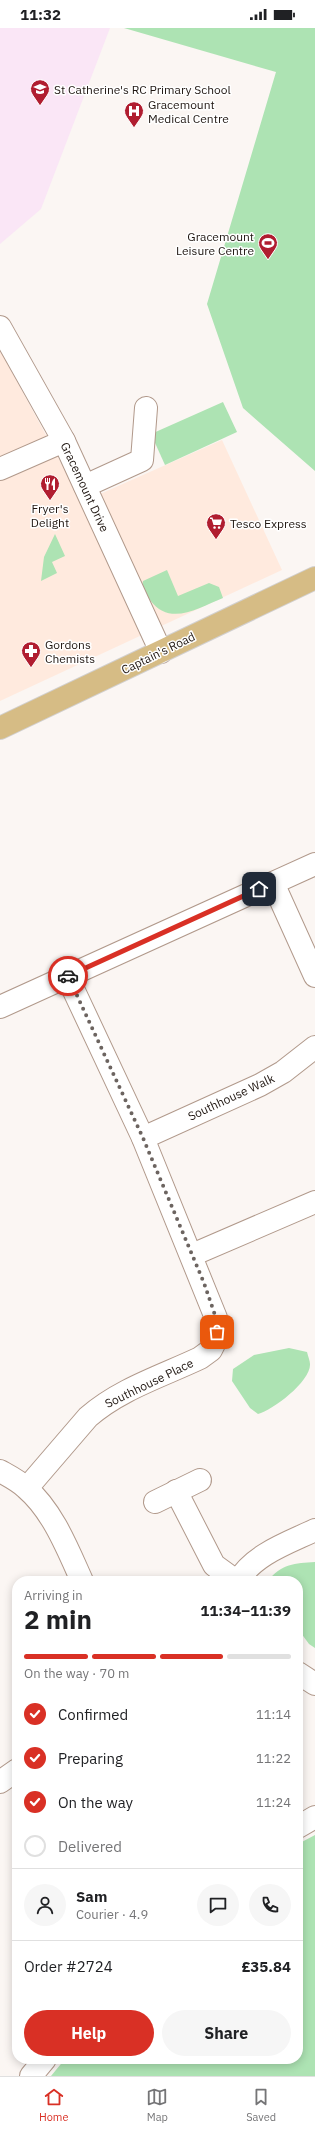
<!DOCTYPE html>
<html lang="en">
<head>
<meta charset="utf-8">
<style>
	body { margin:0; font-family:"IBM Plex Sans",sans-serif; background:#f6f6f6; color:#202124; height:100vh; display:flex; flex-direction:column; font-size:15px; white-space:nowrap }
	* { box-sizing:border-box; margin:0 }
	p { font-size:13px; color:#757577 }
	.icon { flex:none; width:22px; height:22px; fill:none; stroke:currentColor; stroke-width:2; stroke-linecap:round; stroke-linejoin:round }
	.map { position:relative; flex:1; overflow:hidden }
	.side { position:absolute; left:12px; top:1548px; width:291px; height:488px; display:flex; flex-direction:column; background:#fff; border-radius:16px; box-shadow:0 2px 10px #0003 }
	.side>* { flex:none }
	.pin { position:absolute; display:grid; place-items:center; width:34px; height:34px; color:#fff; margin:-17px; border-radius:8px; box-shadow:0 2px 6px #0006 }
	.courier { position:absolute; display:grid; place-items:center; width:40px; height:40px; margin:-20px; border:3px solid #d93025; border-radius:50%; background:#fff; color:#222; box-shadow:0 1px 5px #0007 }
	.headline em { font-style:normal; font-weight:800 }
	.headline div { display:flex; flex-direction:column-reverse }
	.headline { display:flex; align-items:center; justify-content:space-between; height:68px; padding:0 12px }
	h1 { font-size:26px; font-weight:800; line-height:30px }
	.bar { display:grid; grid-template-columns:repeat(4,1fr); gap:6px 4px; align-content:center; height:48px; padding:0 12px }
	.bar i { height:5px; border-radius:3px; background:#e0e0e0 }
	.bar .selected { background:#d93025 }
	.bar p { grid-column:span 4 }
	.line { display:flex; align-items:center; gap:10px; padding:0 12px; border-top:1px solid #e0e0e0 }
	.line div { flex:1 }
	.round { display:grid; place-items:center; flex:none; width:42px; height:42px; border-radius:21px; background:#f6f6f6 }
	ol { padding:0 12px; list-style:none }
	li { display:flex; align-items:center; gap:12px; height:44px }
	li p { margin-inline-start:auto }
	li .icon { padding:4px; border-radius:50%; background:#d93025; color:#fff; stroke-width:4 }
	li:last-child { color:#757577 }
	li i { width:22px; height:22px; border:2px solid #e0e0e0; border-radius:50% }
	.cta { display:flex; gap:8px; margin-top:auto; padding:8px 12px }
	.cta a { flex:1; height:46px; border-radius:24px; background:#d93025; color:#fff; font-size:16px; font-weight:800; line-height:46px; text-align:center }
	.cta a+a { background:#f6f6f6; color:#202124 }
	.status { display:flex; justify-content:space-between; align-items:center; height:28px; padding:0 20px; background:#fff; direction:ltr }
	.status svg { height:11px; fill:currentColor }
	.tab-bar { display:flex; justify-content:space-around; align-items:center; height:56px; border-top:1px solid #e0e0e0; background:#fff; font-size:11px; color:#757577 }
	.tab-bar a { display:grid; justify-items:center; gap:2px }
	.tab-bar .selected { color:#d93025 }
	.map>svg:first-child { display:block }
	.built { fill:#ffeade }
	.education { fill:#fae6f6 }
	.green { fill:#ade3b3 }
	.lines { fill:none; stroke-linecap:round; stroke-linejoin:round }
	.minor-casing { stroke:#b1998b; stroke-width:24 }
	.major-casing { stroke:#d2d0cf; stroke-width:24 }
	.minor { stroke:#fff; stroke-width:22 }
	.major { stroke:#d6bc85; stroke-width:22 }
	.done { stroke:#6c6460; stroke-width:4; stroke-dasharray:0 7.2 }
	.route { stroke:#d93025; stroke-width:5 }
	.labels { text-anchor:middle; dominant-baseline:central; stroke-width:3; stroke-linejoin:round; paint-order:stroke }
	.poi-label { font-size:12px; fill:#1f1611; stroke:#fff; text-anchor:start }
	.street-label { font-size:12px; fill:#1f1611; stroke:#fff }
</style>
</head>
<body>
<div class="status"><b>11:32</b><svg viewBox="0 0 49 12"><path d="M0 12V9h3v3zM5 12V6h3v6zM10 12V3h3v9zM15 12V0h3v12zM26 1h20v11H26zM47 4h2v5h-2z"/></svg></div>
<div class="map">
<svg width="315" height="2048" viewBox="0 0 315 2048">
	<rect width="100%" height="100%" fill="#fbf6f3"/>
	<path class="built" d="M0 322 82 474 222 412 282 542 0 673Z"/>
	<path class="education" d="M0 0H110L41 181 0 216Z"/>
	<g class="green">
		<path d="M124 0H315V443L243 380 207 276 276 44Z"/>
		<path d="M223 374 237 404 165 437 151 406Z"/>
		<path d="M55 506 65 528 52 534 57 545 41 553 44 529Z"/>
		<path d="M167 542 178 568 209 555 219 559 223 570C198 580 170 599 150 572 146 568 141 558 143 553Z"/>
		<path d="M289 1320 307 1324C308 1328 310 1333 310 1336 311 1353 273 1382 258 1386L250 1380 232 1353 233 1341 254 1327Z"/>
		<path d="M315 1534V1620L309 1616 298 1601V1553H268C281 1536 295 1535 315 1534Z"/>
		<path d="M315 1807V2048H51L65 2031H298V1816Z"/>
	</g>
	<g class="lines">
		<defs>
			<g id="minor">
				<path d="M0 299 64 413 161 624"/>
				<path d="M0 441 64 413"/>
				<path d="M85 458 142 432 146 380"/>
				<path d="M273 855 315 948"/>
				<path d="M0 979 315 836"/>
				<path d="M143 1110 260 1057 283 1044 315 1019"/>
				<path d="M192 1227 315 1174"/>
				<path d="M0 1443C9 1448 19 1453 26 1460 53 1483 68 1522 82 1553"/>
				<path d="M27 1460 88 1389C120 1361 162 1348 200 1330L211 1322 215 1314 217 1304 216 1290 143 1110 67 948"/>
				<path d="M176 1463 214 1537 236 1553"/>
				<path d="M155 1474 200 1452"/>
				<path d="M238 1553C254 1526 288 1515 315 1502"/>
				<path d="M298 1645 315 1656"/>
				<path d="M0 1754 17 1742"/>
				<path d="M298 1799 315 1789"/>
				<path d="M31 2048 45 2031"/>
			</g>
			<path id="major" d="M0 700 315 550"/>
		</defs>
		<use href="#minor" class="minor-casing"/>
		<use href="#major" class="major-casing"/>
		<use href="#minor" class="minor"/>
		<use href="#major" class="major"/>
	</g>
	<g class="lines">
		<path class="done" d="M68 948 143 1110 204 1255 216 1290 217 1304"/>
		<path class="route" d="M68 948 259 861"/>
	</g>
	<defs>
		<symbol id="school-pin" viewBox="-11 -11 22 30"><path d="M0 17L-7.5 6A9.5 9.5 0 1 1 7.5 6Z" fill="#b01d30" stroke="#fff"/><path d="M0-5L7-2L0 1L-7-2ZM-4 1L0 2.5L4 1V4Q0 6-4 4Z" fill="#fff"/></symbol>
		<symbol id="hospital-pin" viewBox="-11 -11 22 30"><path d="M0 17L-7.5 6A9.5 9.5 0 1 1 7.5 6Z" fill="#b01d30" stroke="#fff"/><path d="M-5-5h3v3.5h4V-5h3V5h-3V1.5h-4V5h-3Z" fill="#fff"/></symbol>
		<symbol id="stadium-pin" viewBox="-11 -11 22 30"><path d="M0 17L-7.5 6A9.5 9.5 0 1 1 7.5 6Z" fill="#b01d30" stroke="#fff"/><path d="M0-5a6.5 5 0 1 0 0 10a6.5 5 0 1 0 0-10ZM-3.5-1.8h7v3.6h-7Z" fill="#fff"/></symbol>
		<symbol id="restaurant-pin" viewBox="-11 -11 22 30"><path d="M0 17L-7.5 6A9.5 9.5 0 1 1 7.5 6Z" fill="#b01d30" stroke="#fff"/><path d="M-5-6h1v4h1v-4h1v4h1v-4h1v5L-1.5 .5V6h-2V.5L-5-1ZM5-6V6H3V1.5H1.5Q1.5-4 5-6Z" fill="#fff"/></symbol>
		<symbol id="supermarket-pin" viewBox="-11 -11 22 30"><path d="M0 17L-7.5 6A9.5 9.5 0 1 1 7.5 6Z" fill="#b01d30" stroke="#fff"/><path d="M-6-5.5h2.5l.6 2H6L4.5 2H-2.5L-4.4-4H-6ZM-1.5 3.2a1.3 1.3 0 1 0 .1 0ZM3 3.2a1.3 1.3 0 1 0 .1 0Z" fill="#fff"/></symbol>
		<symbol id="pharmacy-pin" viewBox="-11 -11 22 30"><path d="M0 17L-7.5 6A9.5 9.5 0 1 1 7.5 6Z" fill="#b01d30" stroke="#fff"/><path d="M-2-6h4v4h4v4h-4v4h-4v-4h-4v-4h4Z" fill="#fff"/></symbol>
	</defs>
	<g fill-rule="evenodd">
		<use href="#school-pin" x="29" y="50" width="22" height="30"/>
		<use href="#hospital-pin" x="123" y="72" width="22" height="30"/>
		<use href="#stadium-pin" x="257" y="204" width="22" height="30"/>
		<use href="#restaurant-pin" x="39" y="445" width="22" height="30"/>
		<use href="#supermarket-pin" x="205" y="484" width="22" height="30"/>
		<use href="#pharmacy-pin" x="20" y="612" width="22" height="30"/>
	</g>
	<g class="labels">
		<g class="poi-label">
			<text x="54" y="61">St Catherine's RC Primary School</text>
			<text x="148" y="76">Gracemount<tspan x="148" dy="14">Medical Centre</tspan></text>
			<text x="254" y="208" text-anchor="end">Gracemount<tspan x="254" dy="14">Leisure Centre</tspan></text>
			<text x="50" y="480" text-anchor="middle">Fryer's<tspan x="50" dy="14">Delight</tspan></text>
			<text x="230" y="495">Tesco Express</text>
			<text x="45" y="616">Gordons<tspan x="45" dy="14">Chemists</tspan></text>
		</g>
		<g class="street-label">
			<text transform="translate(85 459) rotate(65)">Gracemount Drive</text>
			<text transform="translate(158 625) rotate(-26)">Captain's Road</text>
			<text transform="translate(231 1069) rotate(-25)">Southhouse Walk</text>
			<text transform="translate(149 1355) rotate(-26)">Southhouse Place</text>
		</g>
	</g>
</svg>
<div class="pin" style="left:217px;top:1304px;background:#ea580c"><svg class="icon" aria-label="bag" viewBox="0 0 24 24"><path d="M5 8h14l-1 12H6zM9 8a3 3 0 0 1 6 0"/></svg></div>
<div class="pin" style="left:259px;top:861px;background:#1f2937"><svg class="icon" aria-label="home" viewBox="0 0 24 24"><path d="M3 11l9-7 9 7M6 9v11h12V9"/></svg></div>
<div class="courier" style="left:68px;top:948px"><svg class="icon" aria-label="car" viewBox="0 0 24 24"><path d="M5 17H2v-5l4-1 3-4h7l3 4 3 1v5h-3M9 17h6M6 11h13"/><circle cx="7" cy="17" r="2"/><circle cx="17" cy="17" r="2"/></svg></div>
<section class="side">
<div class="headline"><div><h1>2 min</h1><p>Arriving in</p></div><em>11:34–11:39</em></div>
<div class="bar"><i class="selected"></i><i class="selected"></i><i class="selected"></i><i></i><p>On the way · 70 m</p></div>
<ol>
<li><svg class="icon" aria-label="check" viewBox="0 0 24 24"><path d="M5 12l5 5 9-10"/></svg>Confirmed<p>11:14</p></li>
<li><svg class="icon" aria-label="check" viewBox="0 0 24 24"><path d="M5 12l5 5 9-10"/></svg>Preparing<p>11:22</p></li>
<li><svg class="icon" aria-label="check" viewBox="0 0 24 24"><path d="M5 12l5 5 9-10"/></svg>On the way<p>11:24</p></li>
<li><i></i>Delivered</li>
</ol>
<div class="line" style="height:72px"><a class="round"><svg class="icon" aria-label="person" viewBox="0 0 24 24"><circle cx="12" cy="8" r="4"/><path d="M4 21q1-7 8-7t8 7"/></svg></a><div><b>Sam</b><p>Courier · 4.9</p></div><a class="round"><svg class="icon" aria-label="chat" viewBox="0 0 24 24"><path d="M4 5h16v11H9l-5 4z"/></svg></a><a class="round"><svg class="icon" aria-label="phone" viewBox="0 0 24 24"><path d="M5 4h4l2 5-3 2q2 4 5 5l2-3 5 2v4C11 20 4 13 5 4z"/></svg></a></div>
<div class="line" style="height:52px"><div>Order #2724</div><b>£35.84</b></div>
<div class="cta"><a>Help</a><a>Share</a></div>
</section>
</div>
<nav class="tab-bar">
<a class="selected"><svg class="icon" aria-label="home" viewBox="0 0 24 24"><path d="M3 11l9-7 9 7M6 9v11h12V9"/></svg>Home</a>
<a><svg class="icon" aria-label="map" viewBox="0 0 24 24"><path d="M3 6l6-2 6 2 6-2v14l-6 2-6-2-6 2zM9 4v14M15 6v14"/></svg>Map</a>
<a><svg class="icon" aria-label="saved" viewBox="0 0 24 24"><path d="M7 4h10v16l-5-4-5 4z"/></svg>Saved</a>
</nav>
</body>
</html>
